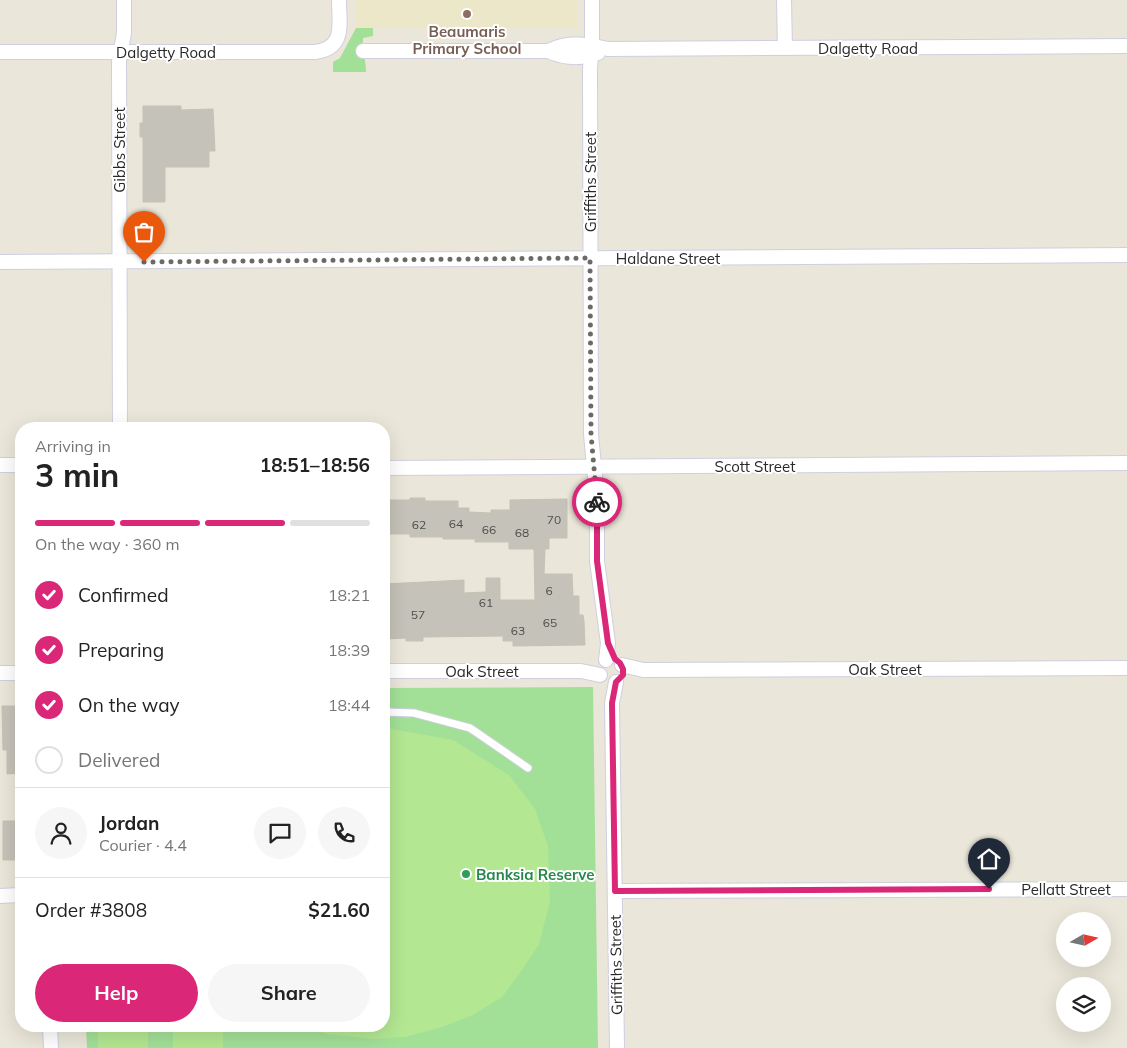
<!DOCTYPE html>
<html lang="en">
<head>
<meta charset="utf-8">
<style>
	body { margin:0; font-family:Mulish,sans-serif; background:#f6f6f6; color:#222; height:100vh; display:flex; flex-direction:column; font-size:19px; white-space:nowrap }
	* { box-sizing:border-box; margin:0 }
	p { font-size:16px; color:#767676 }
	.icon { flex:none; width:28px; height:28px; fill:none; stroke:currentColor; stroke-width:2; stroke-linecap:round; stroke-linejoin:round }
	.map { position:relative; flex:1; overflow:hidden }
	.panel { position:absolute; left:15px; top:422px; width:375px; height:610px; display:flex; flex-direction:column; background:#fff; border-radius:20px; box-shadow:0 5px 20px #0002 }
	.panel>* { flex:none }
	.needle { width:32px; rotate:81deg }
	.controls { position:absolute; left:1056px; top:912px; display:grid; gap:10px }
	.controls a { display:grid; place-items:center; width:55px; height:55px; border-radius:50%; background:#fff; box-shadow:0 5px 20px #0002; font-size:25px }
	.pin { position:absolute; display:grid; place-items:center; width:42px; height:42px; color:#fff; margin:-51px -21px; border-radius:50% 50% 50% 0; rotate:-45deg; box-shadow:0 0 5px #0007 }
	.pin .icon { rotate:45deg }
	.courier { position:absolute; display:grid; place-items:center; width:50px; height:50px; margin:-25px; border:4px solid #db2777; border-radius:50%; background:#fff; color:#222; box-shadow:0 1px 6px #0007 }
	.overview em { font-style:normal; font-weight:700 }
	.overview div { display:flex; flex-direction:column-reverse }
	.overview { display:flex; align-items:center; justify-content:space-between; height:85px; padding:0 20px }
	h1 { font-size:32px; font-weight:700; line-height:38px }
	.bar { display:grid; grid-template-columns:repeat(4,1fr); gap:8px 5px; align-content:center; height:60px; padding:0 20px }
	.bar i { height:6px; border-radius:4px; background:#e0e0e0 }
	.bar .active { background:#db2777 }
	.bar p { grid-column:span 4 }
	.line { display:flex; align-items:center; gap:12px; padding:0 20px; border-top:1px solid #e0e0e0 }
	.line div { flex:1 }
	.round { display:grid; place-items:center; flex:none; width:52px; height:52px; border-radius:26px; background:#f6f6f6 }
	ol { padding:0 20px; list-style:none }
	li { display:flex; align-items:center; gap:15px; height:55px }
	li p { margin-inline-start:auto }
	li .icon { padding:5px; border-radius:50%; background:#db2777; color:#fff; stroke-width:4 }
	li:last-child { color:#767676 }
	li i { width:28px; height:28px; border:2px solid #e0e0e0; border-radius:50% }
	.action { display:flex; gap:10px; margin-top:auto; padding:10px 20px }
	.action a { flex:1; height:58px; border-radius:30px; background:#db2777; color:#fff; font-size:20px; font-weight:700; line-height:58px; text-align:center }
	.action a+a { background:#f6f6f6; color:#222 }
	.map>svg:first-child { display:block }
	.education { fill:#ece7c9 }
	.green { fill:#a2e097 }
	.pitch { fill:#b3e792 }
	.building { fill:#c5c2b9; stroke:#c5c2b3 }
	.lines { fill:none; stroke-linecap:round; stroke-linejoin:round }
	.service-casing { stroke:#cfcfe1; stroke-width:9 }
	.minor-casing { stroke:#cfcfe1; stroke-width:16 }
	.service { stroke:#fff; stroke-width:7 }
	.minor { stroke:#fff; stroke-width:14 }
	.done { stroke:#6c6a66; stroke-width:5; stroke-dasharray:0 9 }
	.route { stroke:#db2777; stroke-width:6 }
	.education-dot { fill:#8d6e63; stroke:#fff; stroke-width:2 }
	.leisure-dot { fill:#2e9e5b; stroke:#fff; stroke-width:2 }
	.labels { text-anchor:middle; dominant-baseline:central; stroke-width:4; stroke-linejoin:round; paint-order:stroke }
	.number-label { font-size:12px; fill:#4f4e4c }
	.education-label { font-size:15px; font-weight:bold; fill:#785e54; stroke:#fff }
	.street-label { font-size:15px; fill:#282828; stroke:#fff }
	.leisure-label { font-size:15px; font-weight:bold; fill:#27864d; stroke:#fff; text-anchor:start }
</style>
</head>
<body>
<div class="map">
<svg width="1127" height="1048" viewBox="0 0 1127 1048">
	<rect width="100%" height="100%" fill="#eae6d9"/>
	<path class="education" d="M356 0H577L578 28H356Z"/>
	<g class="green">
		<path d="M356 28H373V36L363 38C362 50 366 60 366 72H333V62L340 58Z"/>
		<path d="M593 687 598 1048H87L86 1026H384V688Z"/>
	</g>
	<g class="pitch">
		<path d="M387 728 453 740 509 775 535 809 548 846 550 901 539 944 522 970 502 997 473 1015 442 1027 405 1037 373 1039 327 1034 300 1026H384V729Z"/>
		<rect x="173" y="1031" width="50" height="17"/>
		<rect x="98" y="1032" width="50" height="16"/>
	</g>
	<g class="building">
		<path d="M143 106H181V110L213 109 215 151H209V167H165V202H143V137H140V123H143Z"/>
		<path d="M410 498H425V501H458V508H469V512L491 513V510H510V500L567 499V538H549V549H545L544 574H572L573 596H579V615H583L584 621 585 645 513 646V641H503V636L423 637V641H406V638L384 639V584L464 580V593L486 592V578H500V600H535L534 549H509V542H475V539H443V537H410V534H384V503L388 504V500H410Z"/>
		<path d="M2 706H21V725H18L21 773 7 774V750H3Z"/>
		<path d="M3 821H21V853H16L17 860H3Z"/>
	</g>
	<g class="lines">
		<defs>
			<path id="service" d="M384 712 414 713 470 728 528 768"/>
			<g id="minor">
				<path d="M592 0V39L590 69 591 434 597 499V561L608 643 606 660"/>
				<path d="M784 0 785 48"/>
				<path d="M363 51H548C564 58 582 59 598 53"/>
				<path d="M548 51C570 41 586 44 608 49L1127 46"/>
				<path d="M0 52H315C346 48 339 24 339 0"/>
				<path d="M0 262 1127 255"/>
				<path d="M120 429 119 61 124 33V0"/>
				<path d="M0 465H21"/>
				<path d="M384 468 1127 463"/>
				<path d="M622 665 643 670 1127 668"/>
				<path d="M384 671H581L600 675"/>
				<path d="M0 673H21"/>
				<path d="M616 682 612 703 617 1048"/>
				<path d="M615 891 1127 889"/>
				<path d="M0 896 21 895"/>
				<path d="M50 1026 51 1048"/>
			</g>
		</defs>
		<use href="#service" class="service-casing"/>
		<use href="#minor" class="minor-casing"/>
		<use href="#service" class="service"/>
		<use href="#minor" class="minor"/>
	</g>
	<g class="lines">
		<path class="done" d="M144 262 590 258 591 434 597 502"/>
		<path class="route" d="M597 502V561L608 643 615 659 620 663 623 669V675L616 682 612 703 615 891 989 889"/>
	</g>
	<circle class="education-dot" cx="467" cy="14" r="5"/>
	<circle class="leisure-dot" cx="466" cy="874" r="5"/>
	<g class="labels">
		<g class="number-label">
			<text x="554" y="519">70</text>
			<text x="456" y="523">64</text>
			<text x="419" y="524">62</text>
			<text x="489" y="529">66</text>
			<text x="522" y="532">68</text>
			<text x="549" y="590">6</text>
			<text x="486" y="602">61</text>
			<text x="418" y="614">57</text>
			<text x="550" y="622">65</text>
			<text x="518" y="630">63</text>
		</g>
		<g class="education-label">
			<text x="467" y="31">Beaumaris<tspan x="467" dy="17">Primary School</tspan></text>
		</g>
		<g class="street-label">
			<text x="868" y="48">Dalgetty Road</text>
			<text x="166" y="52">Dalgetty Road</text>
			<text transform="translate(119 150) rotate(-90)">Gibbs Street</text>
			<text transform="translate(590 182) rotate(-90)">Griffiths Street</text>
			<text x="668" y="258">Haldane Street</text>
			<text x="755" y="466">Scott Street</text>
			<text x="885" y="669">Oak Street</text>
			<text x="482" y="671">Oak Street</text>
			<text x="1066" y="889">Pellatt Street</text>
			<text transform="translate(616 965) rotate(-91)">Griffiths Street</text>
		</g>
		<g class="leisure-label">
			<text x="476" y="874">Banksia Reserve</text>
		</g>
	</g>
</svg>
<div class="controls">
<a><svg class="needle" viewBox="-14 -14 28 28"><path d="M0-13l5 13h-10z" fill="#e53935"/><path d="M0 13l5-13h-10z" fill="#767676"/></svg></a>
<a><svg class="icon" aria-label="layers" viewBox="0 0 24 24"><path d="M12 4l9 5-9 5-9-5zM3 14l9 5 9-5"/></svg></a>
</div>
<div class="pin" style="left:144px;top:262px;background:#ea580c"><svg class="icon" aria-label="bag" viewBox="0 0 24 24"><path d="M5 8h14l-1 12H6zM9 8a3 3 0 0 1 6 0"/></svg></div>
<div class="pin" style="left:989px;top:889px;background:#1f2937"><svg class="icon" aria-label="home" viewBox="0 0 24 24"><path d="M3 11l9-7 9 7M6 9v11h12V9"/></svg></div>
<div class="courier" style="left:597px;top:502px"><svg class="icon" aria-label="bike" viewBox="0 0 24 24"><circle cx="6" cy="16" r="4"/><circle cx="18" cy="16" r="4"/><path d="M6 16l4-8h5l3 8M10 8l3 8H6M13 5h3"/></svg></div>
<section class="panel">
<div class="overview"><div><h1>3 min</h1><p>Arriving in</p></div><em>18:51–18:56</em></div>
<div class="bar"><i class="active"></i><i class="active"></i><i class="active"></i><i></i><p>On the way · 360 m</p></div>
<ol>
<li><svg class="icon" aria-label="check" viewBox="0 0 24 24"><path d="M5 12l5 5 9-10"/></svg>Confirmed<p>18:21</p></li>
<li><svg class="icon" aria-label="check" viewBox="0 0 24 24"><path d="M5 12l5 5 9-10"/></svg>Preparing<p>18:39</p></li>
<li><svg class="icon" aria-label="check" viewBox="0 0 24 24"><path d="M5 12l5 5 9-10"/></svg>On the way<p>18:44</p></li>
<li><i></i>Delivered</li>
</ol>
<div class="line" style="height:90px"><a class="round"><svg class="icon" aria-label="person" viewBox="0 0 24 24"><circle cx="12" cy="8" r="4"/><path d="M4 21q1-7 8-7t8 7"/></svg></a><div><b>Jordan</b><p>Courier · 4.4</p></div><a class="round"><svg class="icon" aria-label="chat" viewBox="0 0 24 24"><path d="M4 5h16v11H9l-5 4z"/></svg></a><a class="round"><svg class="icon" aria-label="phone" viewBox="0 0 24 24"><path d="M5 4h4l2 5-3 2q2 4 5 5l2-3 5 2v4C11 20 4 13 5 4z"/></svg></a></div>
<div class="line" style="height:65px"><div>Order #3808</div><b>$21.60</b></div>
<div class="action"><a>Help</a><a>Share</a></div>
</section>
</div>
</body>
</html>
